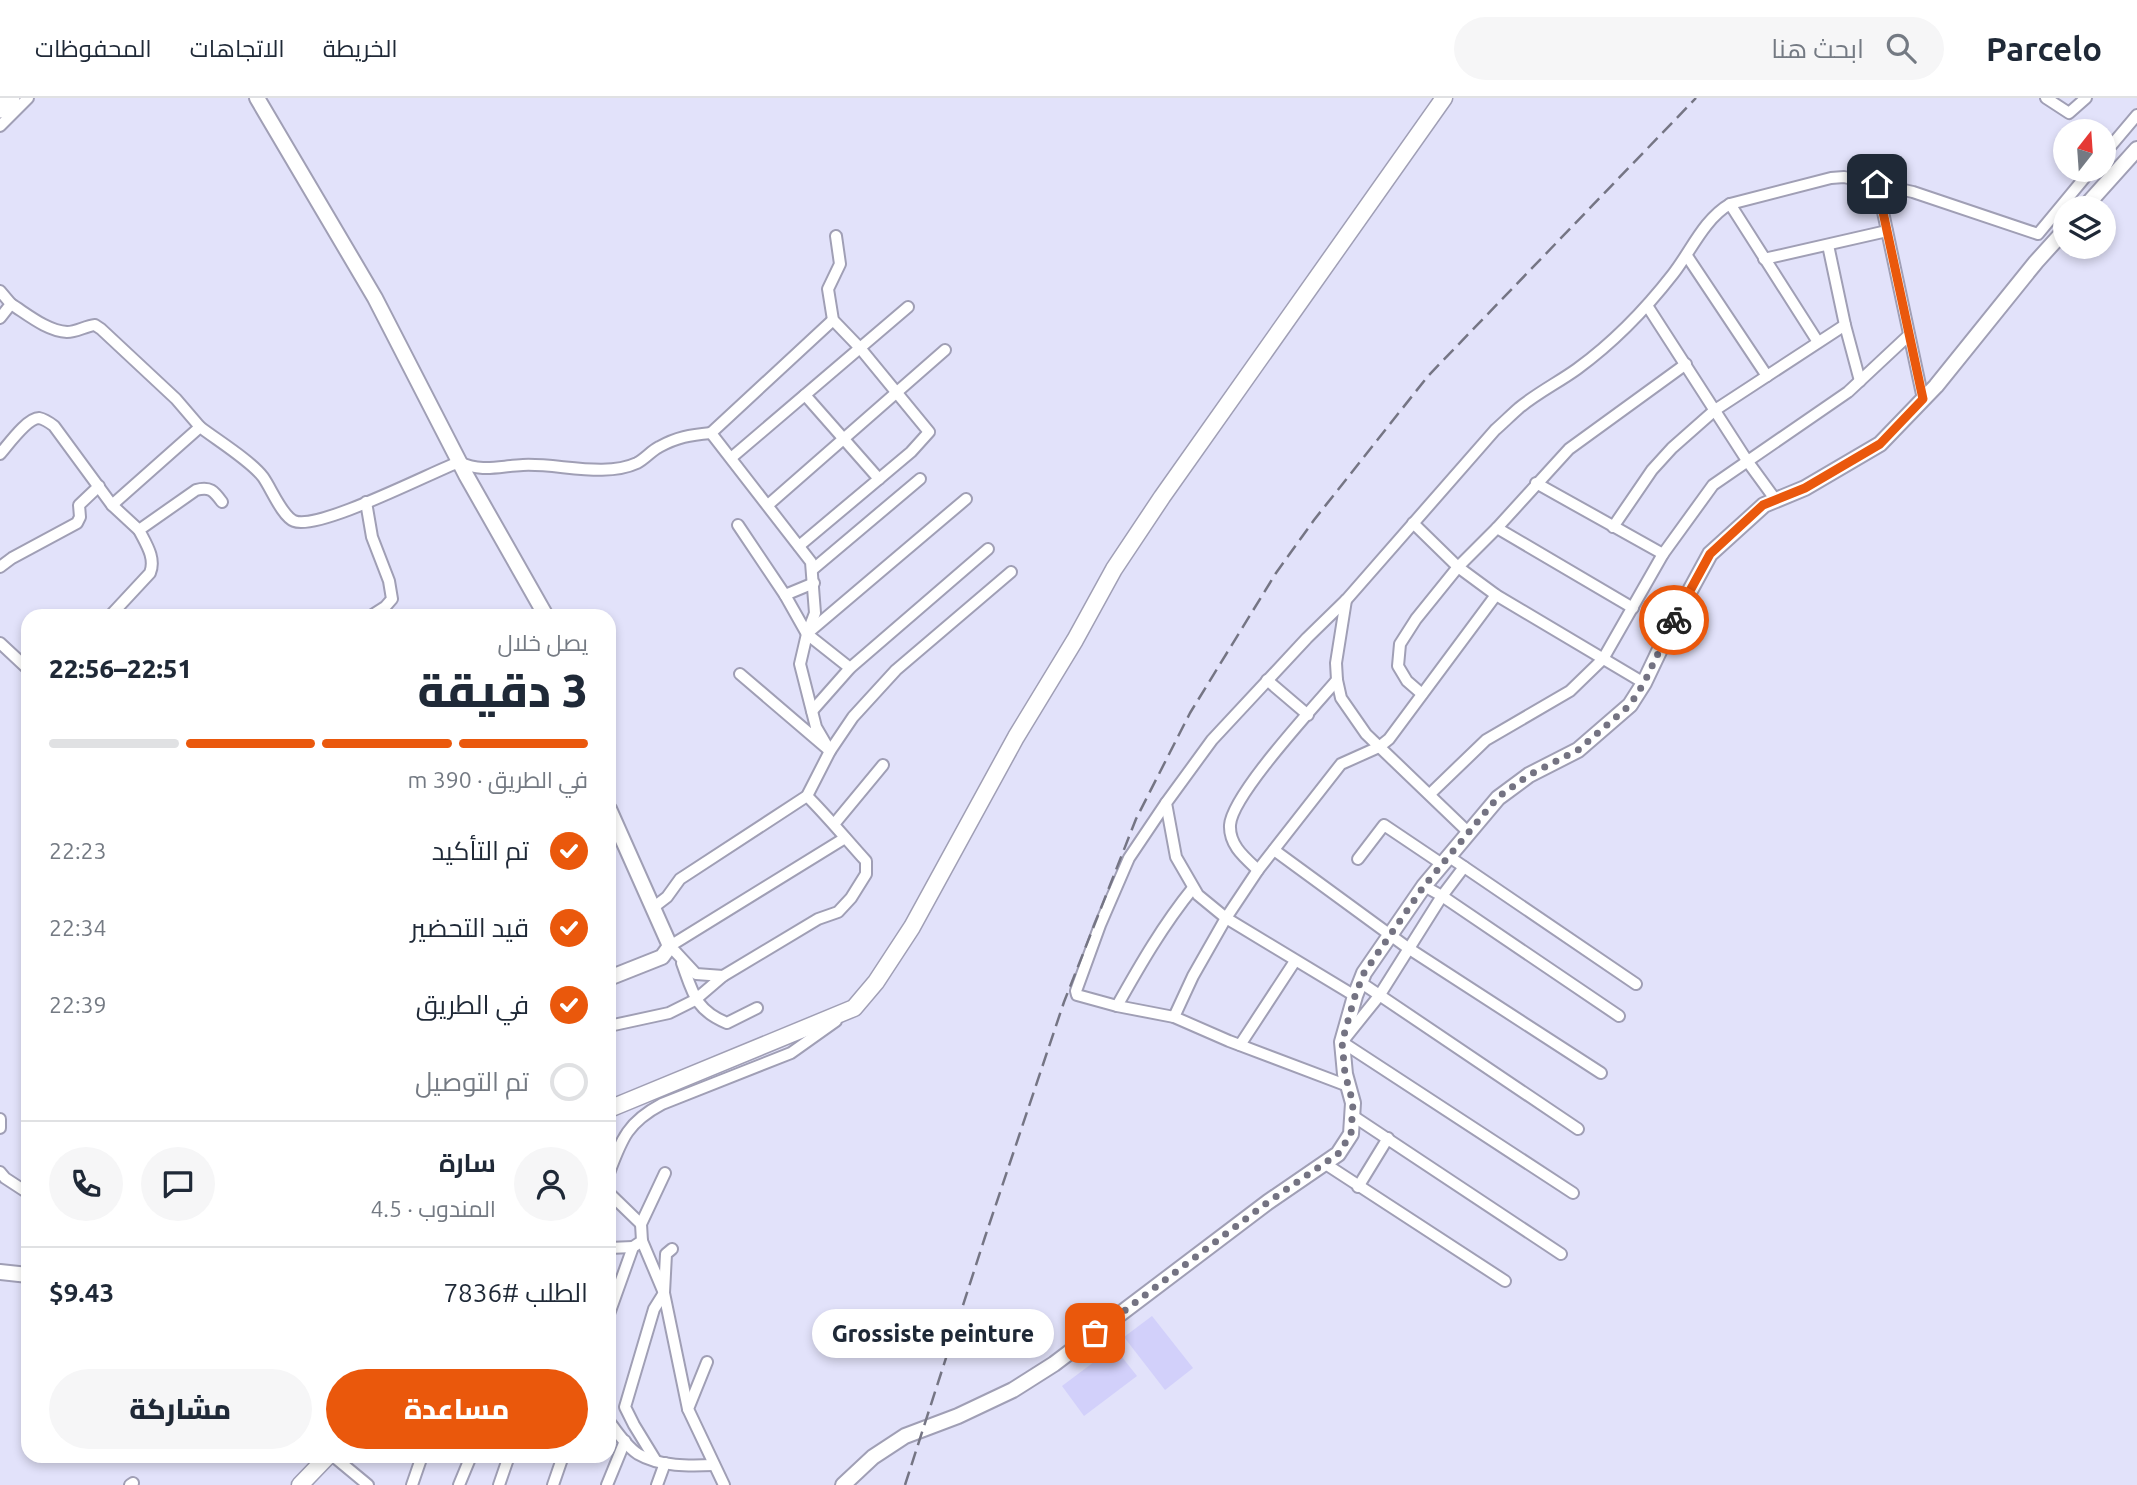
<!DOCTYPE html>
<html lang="ar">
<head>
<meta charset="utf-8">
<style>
	body { margin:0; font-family:Ubuntu,Cairo,sans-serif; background:#f6f6f7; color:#1f2937; direction:rtl; height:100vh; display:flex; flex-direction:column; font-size:26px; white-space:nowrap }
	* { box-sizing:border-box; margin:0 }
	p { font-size:23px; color:#747a83 }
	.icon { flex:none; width:38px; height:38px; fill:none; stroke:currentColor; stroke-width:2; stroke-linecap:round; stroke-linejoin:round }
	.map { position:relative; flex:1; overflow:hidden; direction:ltr }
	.sheet { position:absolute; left:21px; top:511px; width:595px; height:854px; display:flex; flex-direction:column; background:#fff; border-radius:21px; box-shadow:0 4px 10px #0003; direction:rtl }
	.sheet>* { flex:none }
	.needle { width:46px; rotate:17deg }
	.controls { position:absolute; left:2053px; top:21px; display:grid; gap:14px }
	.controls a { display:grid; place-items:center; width:63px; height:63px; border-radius:50%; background:#fff; box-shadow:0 4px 10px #0003; font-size:35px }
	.pin { position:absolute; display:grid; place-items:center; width:60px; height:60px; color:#fff; margin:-30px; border-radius:14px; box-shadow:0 4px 10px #0006 }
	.courier { position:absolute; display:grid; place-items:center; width:70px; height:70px; margin:-35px; border:5px solid #ea580c; border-radius:50%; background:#fff; color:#222; box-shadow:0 2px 9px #0007 }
	.bubble { position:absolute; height:49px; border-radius:24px; background:#fff; box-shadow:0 4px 10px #0003; font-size:23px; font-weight:800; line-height:49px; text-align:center; direction:rtl }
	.summary em { font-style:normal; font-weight:800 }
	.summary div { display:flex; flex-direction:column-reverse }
	.summary { display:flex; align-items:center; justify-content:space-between; height:119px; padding:0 28px }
	h1 { font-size:46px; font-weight:800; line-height:52px }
	.bar { display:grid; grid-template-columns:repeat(4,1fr); gap:10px 7px; align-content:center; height:84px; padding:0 28px }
	.bar i { height:9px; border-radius:5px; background:#e0e1e3 }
	.bar .on { background:#ea580c }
	.bar p { grid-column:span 4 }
	.line { display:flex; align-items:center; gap:18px; padding:0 28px; border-top:2px solid #e0e1e3 }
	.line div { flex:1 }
	.round { display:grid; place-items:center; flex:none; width:74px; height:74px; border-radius:37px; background:#f6f6f7 }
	ol { padding:0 28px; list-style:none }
	li { display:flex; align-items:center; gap:21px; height:77px }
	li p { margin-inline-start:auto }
	li .icon { padding:7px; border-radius:50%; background:#ea580c; color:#fff; stroke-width:4 }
	li:last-child { color:#747a83 }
	li i { width:38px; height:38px; border:4px solid #e0e1e3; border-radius:50% }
	.button { display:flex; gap:14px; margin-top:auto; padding:14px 28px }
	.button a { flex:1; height:80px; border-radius:42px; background:#ea580c; color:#fff; font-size:28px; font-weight:800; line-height:80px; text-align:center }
	.button a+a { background:#f6f6f7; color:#1f2937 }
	header { display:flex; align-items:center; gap:42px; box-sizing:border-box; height:98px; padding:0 35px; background:#fff; border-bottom:2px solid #e0e1e3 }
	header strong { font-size:33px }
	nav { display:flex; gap:38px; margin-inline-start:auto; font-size:24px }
	.search { width:490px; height:63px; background:#f6f6f7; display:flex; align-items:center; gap:18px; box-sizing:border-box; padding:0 24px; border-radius:38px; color:#747a83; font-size:26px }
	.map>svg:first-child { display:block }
	.green { fill:#d2d0fa }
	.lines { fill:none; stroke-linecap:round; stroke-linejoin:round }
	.street-casing { stroke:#a09fb5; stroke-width:14 }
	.secondary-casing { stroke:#a09fb5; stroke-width:18 }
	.primary-casing { stroke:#a09fb5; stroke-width:19 }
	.highway-casing { stroke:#a09fb5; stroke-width:23 }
	.street { stroke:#fff; stroke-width:10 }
	.secondary { stroke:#fff; stroke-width:14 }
	.primary { stroke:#fff; stroke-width:16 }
	.highway { stroke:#fff; stroke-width:19 }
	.rail { stroke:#757584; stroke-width:2.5; stroke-dasharray:14 7; stroke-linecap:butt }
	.done { stroke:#747382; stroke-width:7; stroke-dasharray:0 12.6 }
	.route { stroke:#ea580c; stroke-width:9 }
</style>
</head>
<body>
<header>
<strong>Parcelo</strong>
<div class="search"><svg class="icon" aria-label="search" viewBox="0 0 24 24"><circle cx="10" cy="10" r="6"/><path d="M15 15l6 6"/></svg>ابحث هنا</div>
<nav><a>الخريطة</a><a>الاتجاهات</a><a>المحفوظات</a></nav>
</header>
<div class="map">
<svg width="2137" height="1387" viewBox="0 0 2137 1387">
	<rect width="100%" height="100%" fill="#e2e2fa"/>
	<g class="green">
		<path d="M1152 1218 1193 1270 1165 1292 1124 1239Z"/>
		<path d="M1114 1249 1137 1278 1084 1318 1062 1288Z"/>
	</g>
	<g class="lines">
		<defs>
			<g id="street">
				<path d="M2046 0 2069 15 2086 0"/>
				<path d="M0 28 28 0"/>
				<path d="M2104 56 2137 17"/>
				<path d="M1877 86 1923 301"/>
				<path d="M1730 106 1818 244"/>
				<path d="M1828 147 1845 227 1860 283"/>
				<path d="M1687 158 1767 278"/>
				<path d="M1764 161 1887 133"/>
				<path d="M0 193 11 206 0 220"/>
				<path d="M11 206C27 216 47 233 67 234 77 234 85 228 95 227L101 231 176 301 200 329"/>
				<path d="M1648 209 1748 364 1775 401"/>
				<path d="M805 297 879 381"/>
				<path d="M0 356C8 347 27 320 39 320 44 321 50 325 54 328L112 407 139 432"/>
				<path d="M731 360 908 209"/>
				<path d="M1536 385 1663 456"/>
				<path d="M366 404 372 439 389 483 392 501 385 509 371 518"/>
				<path d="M112 407 200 329C217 342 251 363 263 379 271 390 282 418 294 423 318 433 430 375 459 364 483 375 499 368 523 367 557 365 605 380 637 365 645 361 651 353 659 349 677 339 690 337 711 335"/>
				<path d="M768 407 945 252"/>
				<path d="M1413 425 1458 469 1496 497 1644 585"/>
				<path d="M738 427 785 497 807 536 850 570"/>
				<path d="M1613 429 1652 372 1672 350 1715 312 1845 227"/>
				<path d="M1497 430 1633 510"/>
				<path d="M799 448 911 354 929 334 860 250 833 222 828 191 840 166 836 138"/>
				<path d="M0 469 12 460 77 425 80 419 79 407 99 388"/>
				<path d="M812 472 920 381"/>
				<path d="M785 497 814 485"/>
				<path d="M1346 502 1336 565 1337 582 1341 600 1366 636 1468 734"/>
				<path d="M110 518 150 475C156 460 146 446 139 432L196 392C210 388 214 393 222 404"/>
				<path d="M809 534 966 401"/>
				<path d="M0 545 28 571"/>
				<path d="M740 576 830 653 816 629 800 566 807 536 815 515 811 464 711 335 833 222"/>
				<path d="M1267 582 1308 617"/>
				<path d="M1422 596 1407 583 1398 568 1400 546 1416 521 1458 469 1497 430 1569 351 1686 266"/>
				<path d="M812 613 850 570 988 451"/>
				<path d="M1430 696 1486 642 1570 593 1603 561 1663 456 1713 387 1848 294 1909 237"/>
				<path d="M1166 705 1129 760 1100 827 1076 893 1077 897 1117 908 1174 919 1229 943 1348 988"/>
				<path d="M835 725 883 667"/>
				<path d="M1274 752 1408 850 1601 975"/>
				<path d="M1448 758 1636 886"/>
				<path d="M1358 761 1384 727 1442 766"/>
				<path d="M1464 769 1442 798 1379 898 1342 944 1573 1095"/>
				<path d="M1258 772C1244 759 1229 747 1230 727 1232 697 1314 609 1337 582"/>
				<path d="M1424 788 1442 798 1619 918"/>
				<path d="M654 809 667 799 680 781 807 698 830 653 853 619 896 572 1011 474"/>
				<path d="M682 865C693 895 695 912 727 925L757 910"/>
				<path d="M723 878 696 876 670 848 845 740"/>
				<path d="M1360 884 1578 1031"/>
				<path d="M1355 898 1226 820 1198 797 1176 759 1166 705 1212 642 1307 540 1347 501 1495 332C1503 325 1511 317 1519 310 1537 295 1559 284 1577 271 1614 244 1645 212 1673 176 1691 153 1704 121 1730 106L1831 80 1844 79 1913 94 2038 136 2091 72"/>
				<path d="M1117 908C1140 867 1163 827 1193 790"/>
				<path d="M1174 919 1193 878 1226 820 1258 772 1341 666 1379 649 1389 641 1496 497"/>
				<path d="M609 928 669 915 695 902 723 878 818 821 838 814 851 800 866 776V763C846 741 828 719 807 698"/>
				<path d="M1240 947 1295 863"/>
				<path d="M1353 1018 1561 1156"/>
				<path d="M0 1021V1030"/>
				<path d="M1324 1065 1505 1183"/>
				<path d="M0 1074 5 1080 28 1095"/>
				<path d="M609 1075C622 1040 628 1024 662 1006L791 955 836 923"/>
				<path d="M1358 1089 1388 1040"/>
				<path d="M609 1095 641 1126"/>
				<path d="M642 1143 664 1195 688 1311"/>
				<path d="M609 1150 633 1149"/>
				<path d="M609 1216 633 1149 642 1143 641 1126 665 1075"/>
				<path d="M707 1264 688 1311 724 1387"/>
				<path d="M609 1323C617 1334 626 1348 638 1356 660 1369 690 1368 714 1367"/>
				<path d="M333 1358 368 1387"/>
				<path d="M656 1363 634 1327 625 1309 654 1211 664 1195 666 1156 672 1151"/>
				<path d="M130 1387 133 1385"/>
				<path d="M412 1387 422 1358"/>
				<path d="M459 1387 471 1358"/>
				<path d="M499 1387 509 1358"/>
				<path d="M553 1387 563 1358"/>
				<path d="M607 1387 625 1343"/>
				<path d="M657 1387 665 1365"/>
			</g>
			<g id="secondary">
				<path d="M257 0 375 200 466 377 546 518"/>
				<path d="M2084 110 2137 51"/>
				<path d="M609 711 670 848 662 859 609 880"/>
				<path d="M0 1174 28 1177"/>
				<path d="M843 1387 873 1359 905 1338 958 1318 1013 1292 1054 1266 1268 1104 1338 1056 1351 1036 1353 1005 1345 976 1342 944 1355 898 1364 875 1424 788 1498 700 1529 677 1578 652 1630 607 1644 585 1674 522 1710 456 1764 407 1805 390 1880 346 1936 288 2036 164 2065 132"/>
			</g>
			<g id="primary">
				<path d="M609 1011 854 910 876 884 912 829 1016 639 1075 542 1114 471 1162 399 1444 0"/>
				<path d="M300 1387 328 1358"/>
			</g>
			<path id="highway" d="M0 10 10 0"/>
		</defs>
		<use href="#street" class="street-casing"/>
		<use href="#secondary" class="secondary-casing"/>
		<use href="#primary" class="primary-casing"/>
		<use href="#highway" class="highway-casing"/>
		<use href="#street" class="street"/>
		<use href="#secondary" class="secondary"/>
		<use href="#primary" class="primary"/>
		<use href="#highway" class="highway"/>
		<path class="rail" d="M905 1387 985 1139 1064 904 1136 721 1190 615 1276 475 1314 422 1428 278 1696 0"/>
	</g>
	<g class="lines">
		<path class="done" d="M1095 1235 1268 1104 1338 1056 1351 1036 1353 1005 1345 976 1342 944 1355 898 1364 875 1424 788 1498 699 1529 677 1578 652 1630 607 1644 585 1674 522"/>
		<path class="route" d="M1674 522 1710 456 1763 407 1805 390 1880 346 1923 301 1877 86"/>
	</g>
</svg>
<div class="controls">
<a><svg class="needle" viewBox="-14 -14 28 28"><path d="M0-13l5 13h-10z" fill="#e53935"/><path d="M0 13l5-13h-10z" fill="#747a83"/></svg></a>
<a><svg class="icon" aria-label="layers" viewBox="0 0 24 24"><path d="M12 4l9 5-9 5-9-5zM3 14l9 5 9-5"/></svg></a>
</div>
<div class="pin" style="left:1095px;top:1235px;background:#ea580c"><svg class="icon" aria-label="bag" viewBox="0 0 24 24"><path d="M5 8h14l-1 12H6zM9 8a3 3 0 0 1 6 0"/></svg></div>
<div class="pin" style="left:1877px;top:86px;background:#1f2937"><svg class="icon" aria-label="home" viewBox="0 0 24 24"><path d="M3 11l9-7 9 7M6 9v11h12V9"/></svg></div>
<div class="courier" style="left:1674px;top:522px"><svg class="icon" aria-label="bike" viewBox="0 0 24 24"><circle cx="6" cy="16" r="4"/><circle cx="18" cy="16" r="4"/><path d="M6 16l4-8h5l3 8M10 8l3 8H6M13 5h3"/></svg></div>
<div class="bubble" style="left:812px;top:1211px;width:242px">Grossiste peinture</div>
<section class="sheet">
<div class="summary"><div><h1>3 دقيقة</h1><p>يصل خلال</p></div><em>22:51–22:56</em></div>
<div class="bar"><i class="on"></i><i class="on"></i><i class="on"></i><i></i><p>في الطريق · 390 m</p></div>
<ol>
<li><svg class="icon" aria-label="check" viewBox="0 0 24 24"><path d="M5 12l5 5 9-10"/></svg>تم التأكيد<p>22:23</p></li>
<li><svg class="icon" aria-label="check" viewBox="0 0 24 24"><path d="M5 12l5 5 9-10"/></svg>قيد التحضير<p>22:34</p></li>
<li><svg class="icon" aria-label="check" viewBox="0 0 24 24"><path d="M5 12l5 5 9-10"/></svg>في الطريق<p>22:39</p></li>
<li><i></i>تم التوصيل</li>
</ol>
<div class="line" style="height:126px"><a class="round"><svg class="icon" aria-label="person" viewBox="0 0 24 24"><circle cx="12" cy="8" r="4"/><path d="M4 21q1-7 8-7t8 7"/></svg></a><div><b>سارة</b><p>المندوب · 4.5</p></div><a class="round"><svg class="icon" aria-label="chat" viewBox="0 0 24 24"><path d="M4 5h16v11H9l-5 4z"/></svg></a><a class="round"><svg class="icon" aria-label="phone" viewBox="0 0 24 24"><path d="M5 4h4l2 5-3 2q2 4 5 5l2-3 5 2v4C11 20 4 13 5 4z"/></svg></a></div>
<div class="line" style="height:91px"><div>الطلب #7836</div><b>$9.43</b></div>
<div class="button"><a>مساعدة</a><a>مشاركة</a></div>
</section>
</div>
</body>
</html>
